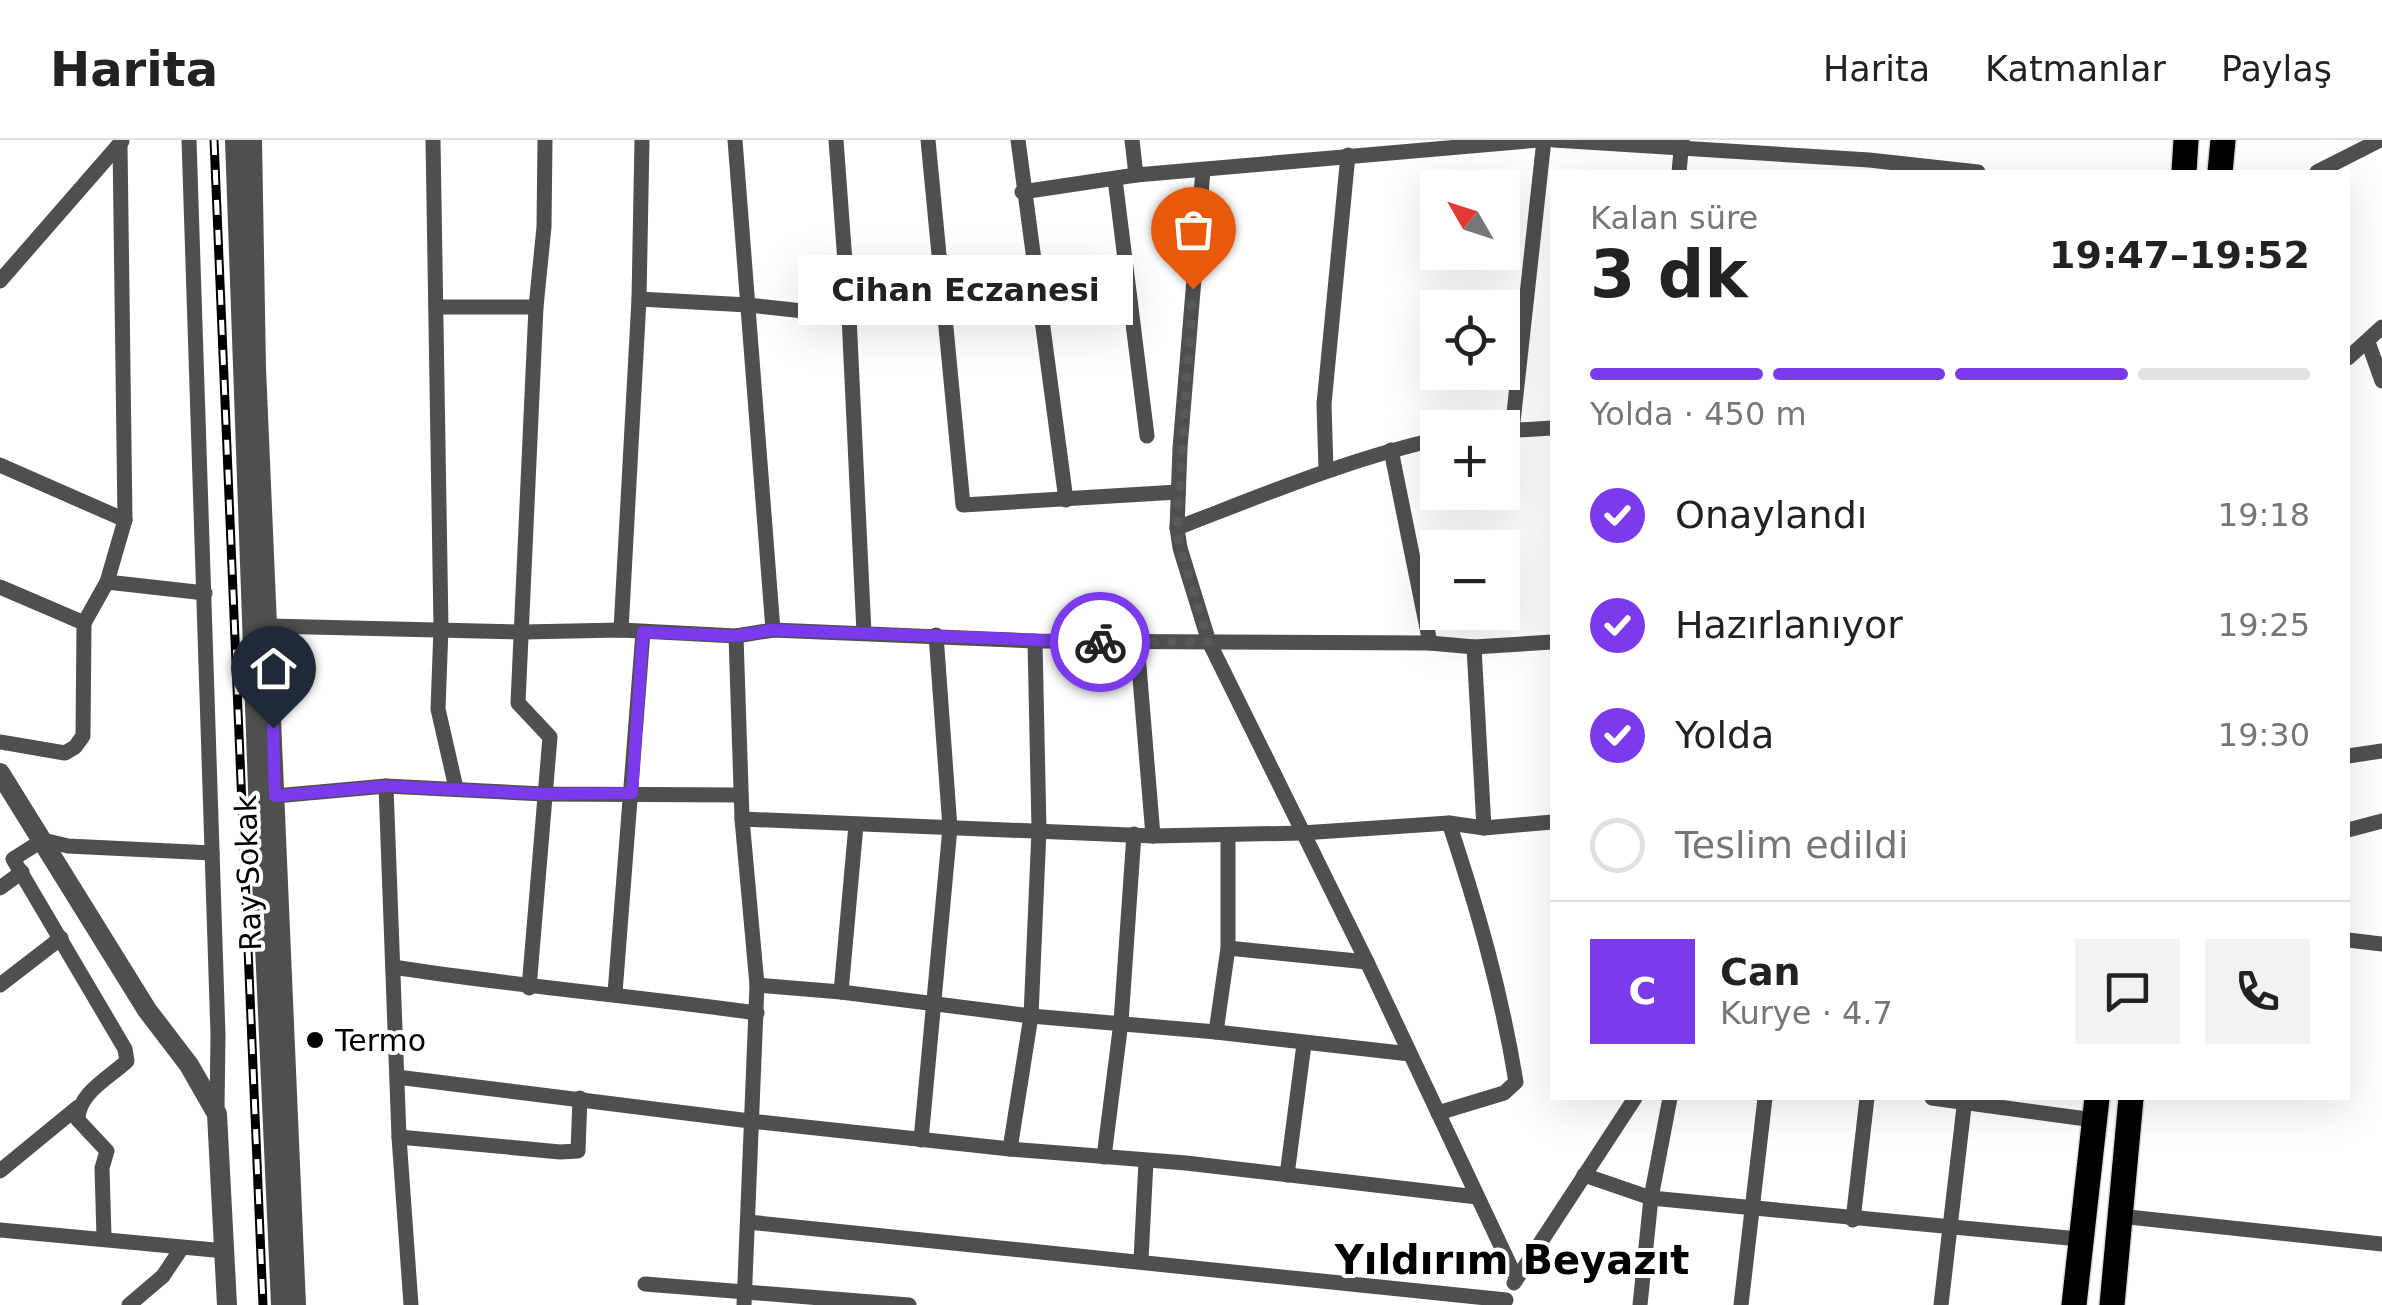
<!DOCTYPE html>
<html lang="tr">
<head>
<meta charset="utf-8">
<style>
	body { margin:0; font-family:"DejaVu Sans",sans-serif; background:#f2f2f2; color:#222; height:100vh; display:flex; flex-direction:column; font-size:38px; white-space:nowrap }
	* { box-sizing:border-box; margin:0 }
	p { font-size:32px; color:#767676 }
	.icon { flex:none; width:55px; height:55px; fill:none; stroke:currentColor; stroke-width:2; stroke-linecap:round; stroke-linejoin:round }
	.map { position:relative; flex:1; overflow:hidden }
	.drawer { position:absolute; left:1550px; top:30px; width:800px; height:930px; display:flex; flex-direction:column; background:#fff; border-radius:0px; box-shadow:0 10px 40px #0002 }
	.drawer>* { flex:none }
	.needle { width:65px; rotate:309deg }
	.tools { position:absolute; left:1420px; top:30px; display:grid; gap:20px }
	.tools a { display:grid; place-items:center; width:100px; height:100px; border-radius:0px; background:#fff; box-shadow:0 10px 40px #0002; font-size:50px }
	.pin { position:absolute; display:grid; place-items:center; width:85px; height:85px; color:#fff; margin:-102px -42px; border-radius:50% 50% 50% 0; rotate:-45deg; box-shadow:0 0 10px #0007 }
	.pin .icon { rotate:45deg }
	.courier { position:absolute; display:grid; place-items:center; width:100px; height:100px; margin:-50px; border:8px solid #7c3aed; border-radius:50%; background:#fff; color:#222; box-shadow:0 2px 12px #0007 }
	.bubble { position:absolute; height:70px; border-radius:0px; background:#fff; box-shadow:0 10px 40px #0002; font-size:32px; font-weight:700; line-height:70px; text-align:center }
	.head em { font-style:normal; font-weight:700 }
	.head div { display:flex; flex-direction:column-reverse }
	.head { display:flex; align-items:center; justify-content:space-between; height:170px; padding:0 40px }
	h1 { font-size:65px; font-weight:700; line-height:75px }
	.bar { display:grid; grid-template-columns:repeat(4,1fr); gap:15px 10px; align-content:center; height:120px; padding:0 40px }
	.bar i { height:12px; border-radius:8px; background:#e0e0e0 }
	.bar .active { background:#7c3aed }
	.bar p { grid-column:span 4 }
	.line { display:flex; align-items:center; gap:25px; padding:0 40px; border-top:2px solid #e0e0e0 }
	.line div { flex:1 }
	.round { display:grid; place-items:center; flex:none; width:105px; height:105px; border-radius:0px; background:#f2f2f2 }
	ol { padding:0 40px; list-style:none }
	li { display:flex; align-items:center; gap:30px; height:110px }
	li p { margin-inline-start:auto }
	li .icon { padding:10px; border-radius:50%; background:#7c3aed; color:#fff; stroke-width:4 }
	li:last-child { color:#767676 }
	li i { width:55px; height:55px; border:5px solid #e0e0e0; border-radius:50% }
	header { display:flex; align-items:center; gap:60px; box-sizing:border-box; height:140px; padding:0 50px; background:#fff; border-bottom:2px solid #e0e0e0 }
	header strong { font-size:48px }
	nav { display:flex; gap:55px; margin-inline-start:auto; font-size:35px }
	.map>svg:first-child { display:block }
	.lines { fill:none; stroke-linecap:round; stroke-linejoin:round }
	.primary-casing { stroke:#dbdbdb; stroke-width:28 }
	.minor { stroke:#4f4f4f; stroke-width:15 }
	.tertiary { stroke:#4f4f4f; stroke-width:20 }
	.primary { stroke:#000; stroke-width:25 }
	.rail-casing { stroke:#000; stroke-width:9 }
	.rail { stroke:#fff; stroke-width:5; stroke-dasharray:15; stroke-linecap:butt }
	.done { stroke:#595959; stroke-width:10; stroke-dasharray:0 18 }
	.route { stroke:#7c3aed; stroke-width:12 }
	.poi-dot { fill:#000; stroke:#fff; stroke-width:4 }
	.labels { text-anchor:middle; dominant-baseline:central; stroke-width:8; stroke-linejoin:round; paint-order:stroke }
	.street-label { font-size:30px; fill:#000; stroke:#fff }
	.poi-label { font-size:30px; fill:#000; stroke:#fff; text-anchor:start }
	.district-label { font-size:40px; font-weight:bold; fill:#000; stroke:#fff }
</style>
</head>
<body>
<header>
<strong>Harita</strong>
<nav><a>Harita</a><a>Katmanlar</a><a>Paylaş</a></nav>
</header>
<div class="map">
<svg width="2382" height="1165" viewBox="0 0 2382 1165">
	<rect width="100%" height="100%" fill="#fff"/>
	<g class="lines">
		<defs>
			<g id="primary">
				<path d="M2184 32 2186 0"/>
				<path d="M2220 32 2223 0"/>
				<path d="M2074 1165 2097 958"/>
				<path d="M2112 1165 2131 958"/>
			</g>
		</defs>
		<use href="#primary" class="primary-casing"/>
		<g class="minor">
			<path d="M189 0 218 895 217 970"/>
			<path d="M433 0 441 488 438 569 456 648"/>
			<path d="M735 0 773 490"/>
			<path d="M836 0 849 176 864 493"/>
			<path d="M928 0 963 365 1178 352"/>
			<path d="M1018 0 1066 360"/>
			<path d="M1132 0 1136 35"/>
			<path d="M1554 0 1869 20 1978 32"/>
			<path d="M1203 30 1180 308 1177 388 1180 408 1209 502 1367 822 1516 1138"/>
			<path d="M1679 32 1682 0"/>
			<path d="M2317 32 2380 0"/>
			<path d="M1115 39 1147 296"/>
			<path d="M1022 52 1136 35 1539 0"/>
			<path d="M0 141 122 1"/>
			<path d="M639 159 748 165 849 176"/>
			<path d="M436 167H536"/>
			<path d="M2368 202 2382 241"/>
			<path d="M2348 218 2382 187"/>
			<path d="M1502 291 1552 288"/>
			<path d="M1512 291 1544 0"/>
			<path d="M1391 310 1430 503"/>
			<path d="M0 325 125 380"/>
			<path d="M1326 331 1324 264 1348 15"/>
			<path d="M1177 388C1263 355 1348 319 1438 299"/>
			<path d="M107 442 205 453"/>
			<path d="M0 447 84 483"/>
			<path d="M269 486 523 492 621 490 736 496 773 490 1035 501 1430 503 1474 507 1552 502"/>
			<path d="M621 490 639 159 642 0"/>
			<path d="M736 496 742 679 757 845 744 1165"/>
			<path d="M1137 502 1153 696"/>
			<path d="M1474 507 1484 688"/>
			<path d="M0 602 65 613 75 607 83 596 84 483 107 442 125 380 120 4"/>
			<path d="M2348 616 2382 611"/>
			<path d="M386 646 399 997 411 1165"/>
			<path d="M275 656 386 646 544 654 741 655"/>
			<path d="M742 679 1153 696 1302 693 1449 683 1484 688 1552 682"/>
			<path d="M2348 690 2382 681"/>
			<path d="M0 748 22 732"/>
			<path d="M2348 800 2382 804"/>
			<path d="M1228 808 1367 822"/>
			<path d="M393 827C514 846 636 856 757 873"/>
			<path d="M0 845 61 798"/>
			<path d="M757 845 841 852 1031 876 1216 892 1410 914"/>
			<path d="M529 848 550 597 518 563 536 167 544 87 545 0"/>
			<path d="M841 852 856 685"/>
			<path d="M615 853 643 492"/>
			<path d="M1216 892 1228 808V695"/>
			<path d="M397 937 750 981 1010 1009 1186 1023 1477 1057"/>
			<path d="M1932 958 2094 980"/>
			<path d="M1438 973 1504 953 1516 942C1501 851 1478 770 1449 683"/>
			<path d="M399 997 560 1012 578 1011 580 958"/>
			<path d="M921 1000 950 688 936 495"/>
			<path d="M1010 1009 1031 876 1039 690 1035 501"/>
			<path d="M1104 1017 1121 882 1134 694"/>
			<path d="M0 1031 78 967"/>
			<path d="M1287 1035 1304 904"/>
			<path d="M1584 1035 1651 1058 2079 1099"/>
			<path d="M2119 1076 2382 1104"/>
			<path d="M1853 1080 1867 958"/>
			<path d="M748 1082 1506 1160"/>
			<path d="M0 1090 225 1111"/>
			<path d="M104 1097 102 1028 107 1011 78 980C78 953 109 938 127 921L125 909 13 719 43 700 68 706 212 713"/>
			<path d="M1141 1120 1146 1021"/>
			<path d="M1514 1143 1635 958"/>
			<path d="M645 1144 909 1165"/>
			<path d="M129 1165 163 1136 181 1109"/>
			<path d="M1640 1165 1651 1058 1670 958"/>
			<path d="M1741 1165 1765 958"/>
			<path d="M1941 1165 1965 958"/>
		</g>
		<g class="tertiary">
			<path d="M235 0 258 649 281 1165"/>
			<path d="M252 0 256 228 296 1165"/>
			<path d="M0 633 147 870 189 925 217 974 227 1165"/>
		</g>
		<use href="#primary" class="primary"/>
		<defs>
			<path id="rail" d="M214 0 263 1165"/>
		</defs>
		<use href="#rail" class="rail-casing"/>
		<use href="#rail" class="rail"/>
	</g>
	<g class="lines">
		<path class="done" d="M1100 502H1209L1180 408 1177 388 1193 149"/>
		<path class="route" d="M273 588 275 656 386 646 544 654 632 653 643 492 736 496 772 490 1100 502"/>
	</g>
	<circle class="poi-dot" cx="315" cy="900" r="10"/>
	<g class="labels">
		<g class="street-label">
			<text transform="translate(248 733) rotate(-92)">Ray Sokak</text>
		</g>
		<g class="poi-label">
			<text x="335" y="900">Termo</text>
		</g>
		<g class="district-label">
			<text x="1512" y="1120">Yıldırım Beyazıt</text>
		</g>
	</g>
</svg>
<div class="tools">
<a><svg class="needle" viewBox="-14 -14 28 28"><path d="M0-13l5 13h-10z" fill="#e53935"/><path d="M0 13l5-13h-10z" fill="#767676"/></svg></a>
<a><svg class="icon" aria-label="locate" viewBox="0 0 24 24"><circle cx="12" cy="12" r="6"/><path d="M12 2v4M12 18v4M2 12h4M18 12h4"/></svg></a>
<a>+</a>
<a>−</a>
</div>
<div class="pin" style="left:1193px;top:149px;background:#ea580c"><svg class="icon" aria-label="bag" viewBox="0 0 24 24"><path d="M5 8h14l-1 12H6zM9 8a3 3 0 0 1 6 0"/></svg></div>
<div class="pin" style="left:273px;top:588px;background:#1f2937"><svg class="icon" aria-label="home" viewBox="0 0 24 24"><path d="M3 11l9-7 9 7M6 9v11h12V9"/></svg></div>
<div class="courier" style="left:1100px;top:502px"><svg class="icon" aria-label="bike" viewBox="0 0 24 24"><circle cx="6" cy="16" r="4"/><circle cx="18" cy="16" r="4"/><path d="M6 16l4-8h5l3 8M10 8l3 8H6M13 5h3"/></svg></div>
<div class="bubble" style="left:798px;top:115px;width:335px">Cihan Eczanesi</div>
<section class="drawer">
<div class="head"><div><h1>3 dk</h1><p>Kalan süre</p></div><em>19:47–19:52</em></div>
<div class="bar"><i class="active"></i><i class="active"></i><i class="active"></i><i></i><p>Yolda · 450 m</p></div>
<ol>
<li><svg class="icon" aria-label="check" viewBox="0 0 24 24"><path d="M5 12l5 5 9-10"/></svg>Onaylandı<p>19:18</p></li>
<li><svg class="icon" aria-label="check" viewBox="0 0 24 24"><path d="M5 12l5 5 9-10"/></svg>Hazırlanıyor<p>19:25</p></li>
<li><svg class="icon" aria-label="check" viewBox="0 0 24 24"><path d="M5 12l5 5 9-10"/></svg>Yolda<p>19:30</p></li>
<li><i></i>Teslim edildi</li>
</ol>
<div class="line" style="height:180px"><b class="round" style="background:#7c3aed;color:#fff">C</b><div><b>Can</b><p>Kurye · 4.7</p></div><a class="round"><svg class="icon" aria-label="chat" viewBox="0 0 24 24"><path d="M4 5h16v11H9l-5 4z"/></svg></a><a class="round"><svg class="icon" aria-label="phone" viewBox="0 0 24 24"><path d="M5 4h4l2 5-3 2q2 4 5 5l2-3 5 2v4C11 20 4 13 5 4z"/></svg></a></div>
</section>
</div>
</body>
</html>
